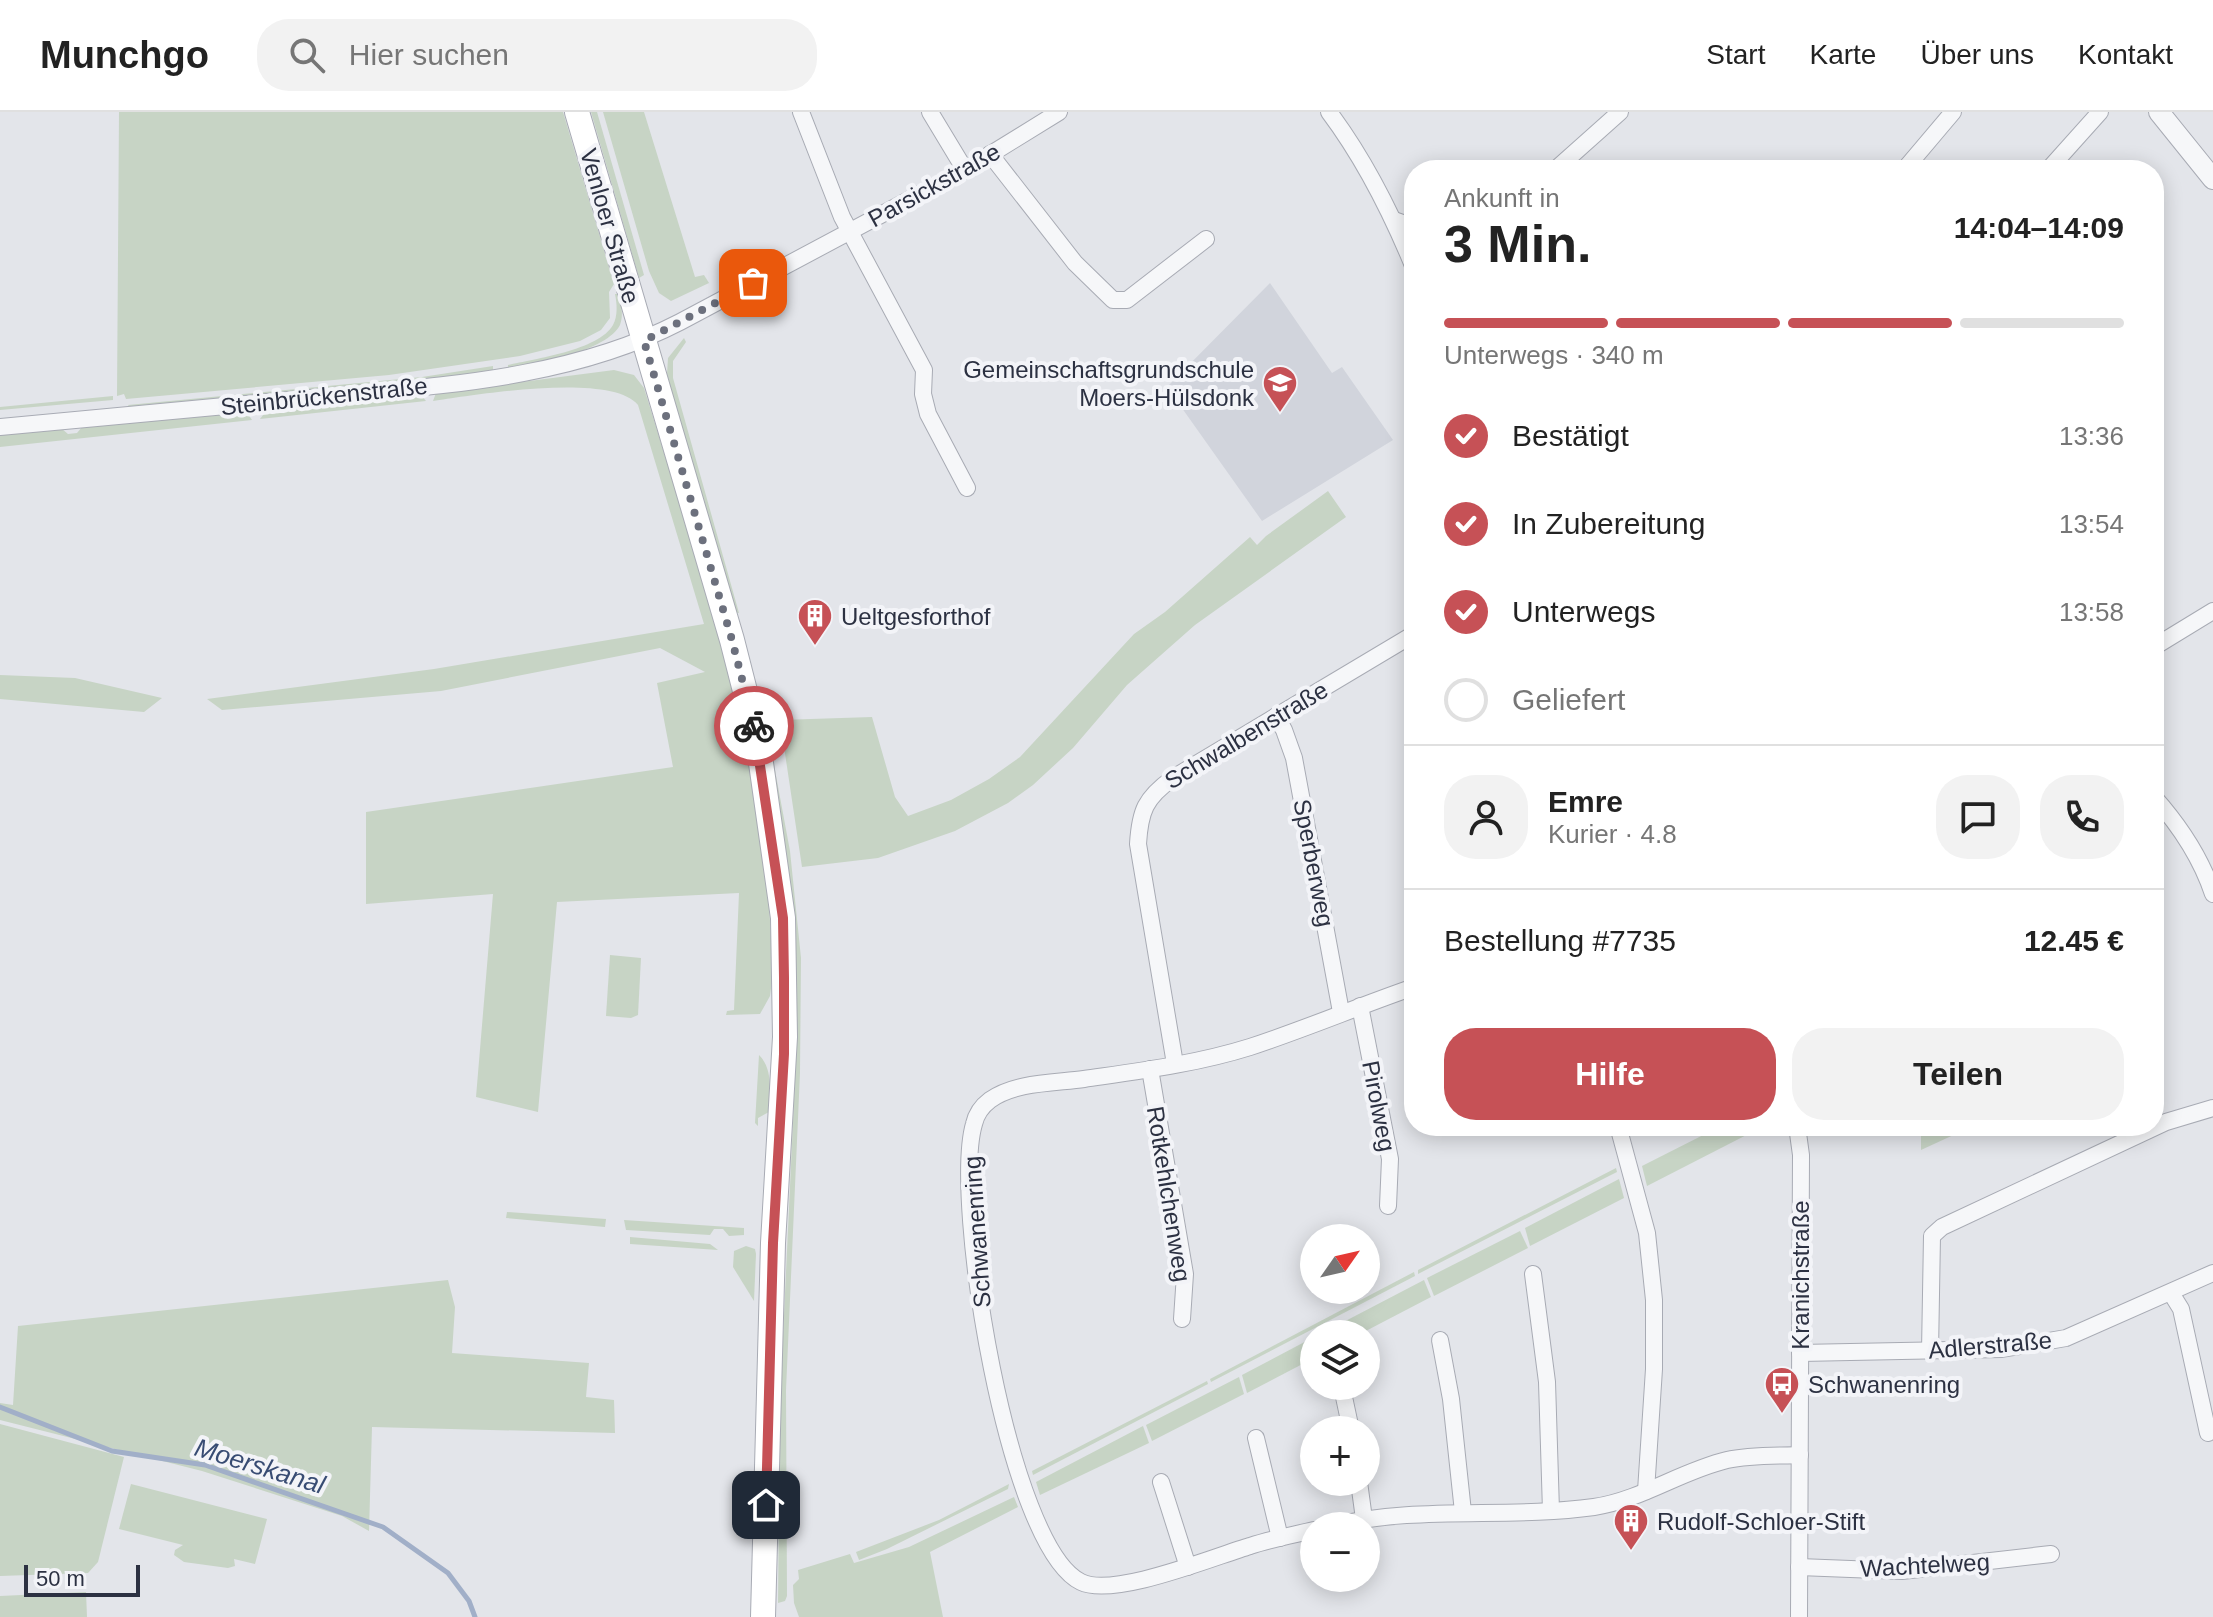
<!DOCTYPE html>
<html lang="de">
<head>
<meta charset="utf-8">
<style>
	body { margin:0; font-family:Helvetica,sans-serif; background:#f2f2f2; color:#222; height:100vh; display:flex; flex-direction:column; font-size:30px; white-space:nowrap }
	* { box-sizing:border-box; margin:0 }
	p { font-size:26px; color:#767676 }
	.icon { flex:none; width:44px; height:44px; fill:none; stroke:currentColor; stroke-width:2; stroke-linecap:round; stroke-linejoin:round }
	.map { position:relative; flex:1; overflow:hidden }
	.sheet { position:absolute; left:1404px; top:48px; width:760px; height:976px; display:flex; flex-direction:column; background:#fff; border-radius:32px; box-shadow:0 4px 20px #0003 }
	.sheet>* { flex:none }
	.needle { width:52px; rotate:56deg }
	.tools { position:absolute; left:1300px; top:1112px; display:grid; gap:16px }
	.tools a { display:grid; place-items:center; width:80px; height:80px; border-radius:50%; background:#fff; box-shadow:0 4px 20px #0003; font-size:40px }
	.scale { position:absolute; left:24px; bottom:20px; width:116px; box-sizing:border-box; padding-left:8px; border:4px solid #2c3142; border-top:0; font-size:22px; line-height:28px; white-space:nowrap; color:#2c3142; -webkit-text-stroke:6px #f3f4f8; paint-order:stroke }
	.pin { position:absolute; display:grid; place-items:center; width:68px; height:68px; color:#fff; margin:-34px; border-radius:16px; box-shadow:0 4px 12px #0006 }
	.courier { position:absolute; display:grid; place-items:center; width:80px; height:80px; margin:-40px; border:6px solid #c65156; border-radius:50%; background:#fff; color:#222; box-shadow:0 2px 10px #0007 }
	.summary em { font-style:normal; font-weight:700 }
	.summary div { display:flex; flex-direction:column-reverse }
	.summary { display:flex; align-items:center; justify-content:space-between; height:136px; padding:0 40px }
	h1 { font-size:52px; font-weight:700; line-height:60px }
	.bar { display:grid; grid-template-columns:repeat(4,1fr); gap:12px 8px; align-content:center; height:96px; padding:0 40px }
	.bar i { height:10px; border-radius:6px; background:#e0e0e0 }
	.bar .current { background:#c65156 }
	.bar p { grid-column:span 4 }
	.line { display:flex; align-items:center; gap:20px; padding:0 40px; border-top:2px solid #e0e0e0 }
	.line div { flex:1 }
	.round { display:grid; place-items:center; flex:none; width:84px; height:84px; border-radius:32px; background:#f2f2f2 }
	ol { padding:0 40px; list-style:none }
	li { display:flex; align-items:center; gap:24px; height:88px }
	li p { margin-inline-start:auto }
	li .icon { padding:8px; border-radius:50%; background:#c65156; color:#fff; stroke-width:4 }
	li:last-child { color:#767676 }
	li i { width:44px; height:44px; border:4px solid #e0e0e0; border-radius:50% }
	.cta { display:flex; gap:16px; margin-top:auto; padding:16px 40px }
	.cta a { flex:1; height:92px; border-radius:32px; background:#c65156; color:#fff; font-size:32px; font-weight:700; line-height:92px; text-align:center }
	.cta a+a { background:#f2f2f2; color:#222 }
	header { display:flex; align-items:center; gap:48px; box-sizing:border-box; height:112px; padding:0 40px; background:#fff; border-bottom:2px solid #e0e0e0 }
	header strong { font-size:38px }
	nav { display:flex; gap:44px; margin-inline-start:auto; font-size:28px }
	.search { width:560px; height:72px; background:#f2f2f2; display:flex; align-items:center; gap:20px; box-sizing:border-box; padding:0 28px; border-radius:32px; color:#767676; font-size:30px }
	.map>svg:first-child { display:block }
	.built { fill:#d1d4dc }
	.green { fill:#c7d4c5 }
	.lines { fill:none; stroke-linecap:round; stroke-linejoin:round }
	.stream { stroke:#a1afc8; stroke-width:5 }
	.minor-casing { stroke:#a8abb4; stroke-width:18 }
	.tertiary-casing { stroke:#a8abb4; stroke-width:22 }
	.secondary-casing { stroke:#a8abb4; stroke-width:26 }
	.minor { stroke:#f6f7f9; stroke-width:16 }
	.tertiary { stroke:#f6f7f9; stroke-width:20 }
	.secondary { stroke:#fff; stroke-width:24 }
	.done { stroke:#6c707d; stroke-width:8; stroke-dasharray:0 14.4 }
	.route { stroke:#c65156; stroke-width:10 }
	.labels { text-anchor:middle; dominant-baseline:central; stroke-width:8; stroke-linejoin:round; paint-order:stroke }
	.street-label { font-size:24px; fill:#2c3142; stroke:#f3f4f8 }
	.poi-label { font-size:24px; fill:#2c3142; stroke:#f3f4f8; text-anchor:start }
	.water-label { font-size:26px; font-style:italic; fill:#384c73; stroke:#f3f4f8 }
</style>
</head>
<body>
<header>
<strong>Munchgo</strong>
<div class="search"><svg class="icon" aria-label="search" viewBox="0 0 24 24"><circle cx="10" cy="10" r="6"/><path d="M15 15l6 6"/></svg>Hier suchen</div>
<nav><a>Start</a><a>Karte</a><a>Über uns</a><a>Kontakt</a></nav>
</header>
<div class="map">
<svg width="2213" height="1505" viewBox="0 0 2213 1505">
	<rect width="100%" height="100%" fill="#e3e5ea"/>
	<path class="built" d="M1270 171 1332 261 1342 255 1393 328 1262 409 1167 275Z"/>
	<g class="green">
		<path d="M119 0H563L614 172 609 180 610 206 601 218 580 229 520 244 389 263 126 287 124 282 117 284Z"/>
		<path d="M591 0H597L644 163 639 166Z"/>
		<path d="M603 0H644L695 165 704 163 709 171 671 189 659 181 649 159Z"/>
		<path d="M615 182H618C621 192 624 202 620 213 608 238 534 255 508 255V253C534 247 599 238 613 213 618 204 617 192 615 182Z"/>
		<path d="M684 226 686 230 673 249V266L739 501 733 500 667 262 668 246Z"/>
		<path d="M493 254V258L411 270 130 296 128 293 422 265Z"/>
		<path d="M614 258 634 263 644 276 713 499 742 607 754 666 768 774 773 861 770 884 760 902 726 903 727 899 734 898 739 781 557 790 538 1000 476 985 493 782 366 792V700L673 655 657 571 705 560 660 536 441 579 222 598 207 587 434 557 704 512 638 293C611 260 475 283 433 289L436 281Z"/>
		<path d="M421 283 426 289 260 307 267 298Z"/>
		<path d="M113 284V288L0 298V295Z"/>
		<path d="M246 299 252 308 0 335V323L62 317 68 322 77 321 82 315Z"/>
		<path d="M1328 379 1346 405 1195 513 1127 573 1073 636 1033 673 1008 691 955 719 878 746 802 755 780 608 872 605 895 685 908 704 951 688 989 667 1020 645 1134 522 1165 500 1250 425 1257 433 1266 424Z"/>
		<path d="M0 563 75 566 162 586 144 600 0 587Z"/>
		<path d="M762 588 790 739 801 846 800 961 786 1278 787 1484 785 1489 778 1491 780 1289 795 967 796 855 758 592Z"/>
		<path d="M610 843 641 846 638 903 631 906 606 904Z"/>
		<path d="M759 943C774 958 769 980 769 1000L758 1006V1014L755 1011Z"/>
		<path d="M1721 1014H1764L1647 1074 1642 1054Z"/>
		<path d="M1921 1014H1973L1921 1038Z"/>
		<path d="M1616 1056 1617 1060 1609 1064 1418 1162V1158Z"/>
		<path d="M1619 1067 1624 1086 1530 1134 1525 1116Z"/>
		<path d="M507 1100 606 1107 605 1115 506 1106Z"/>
		<path d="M624 1108 744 1116V1123L729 1124 723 1117H714L710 1123 626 1118Z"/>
		<path d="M1520 1119 1528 1136 1434 1184 1427 1166Z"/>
		<path d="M630 1125 710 1132 718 1138 630 1132Z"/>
		<path d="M746 1134 755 1137 756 1142 754 1189 733 1155 734 1139Z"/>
		<path d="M1414 1160 1415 1164 1211 1270 1210 1267Z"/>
		<path d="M448 1168 455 1195 452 1241 589 1251 586 1285 614 1288 615 1321 372 1315 369 1419 342 1404 202 1359 0 1308V1291L13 1293 18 1214Z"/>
		<path d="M1424 1168 1431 1185 1360 1222H1334L1332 1216Z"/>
		<path d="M1314 1225V1246L1247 1281 1242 1263Z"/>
		<path d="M1239 1265 1244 1282 1152 1329 1146 1313Z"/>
		<path d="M1207 1269 1208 1272 1033 1363 1032 1359Z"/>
		<path d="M0 1312 124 1345 98 1450 88 1461 0 1464Z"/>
		<path d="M1143 1314 1149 1331 1040 1383 1036 1370Z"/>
		<path d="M131 1372 267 1407 255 1452 234 1447 235 1454 228 1456 184 1450 174 1443 175 1438 183 1433 119 1417Z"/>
		<path d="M1009 1372 1008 1377 887 1437 859 1448 856 1440 939 1408Z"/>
		<path d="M1014 1385 1018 1395 930 1440 943 1505H799L794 1491 793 1473 799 1467 798 1458 850 1442 854 1451 909 1435Z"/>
		<path d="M86 1480 87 1505H0V1484Z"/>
	</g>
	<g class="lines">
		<path class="stream" d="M0 1295 112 1339 205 1353 383 1415 448 1461 469 1489 475 1505"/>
		<defs>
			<g id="minor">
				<path d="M801 0 842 105 924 258 923 282 928 302 967 376"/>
				<path d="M930 0 965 58"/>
				<path d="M1329 0C1365 48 1391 100 1414 156"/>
				<path d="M990 42 1075 151 1113 188H1127L1206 127"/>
				<path d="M1555 58 1620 0"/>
				<path d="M1904 58 1953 0"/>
				<path d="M2048 58 2100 0"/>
				<path d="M1394 108 1414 115"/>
				<path d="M0 315C111 304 222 295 332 284 449 273 574 265 680 210L965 58 1059 0"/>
				<path d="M2154 535 2213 499"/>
				<path d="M1276 604 1284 618 1294 646 1341 900"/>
				<path d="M2154 685C2179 713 2201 746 2213 782"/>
				<path d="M1360 894 1390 1047 1388 1094"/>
				<path d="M1175 952 1138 732C1140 699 1145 686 1173 666L1414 522"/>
				<path d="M1150 957 1185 1162 1182 1207"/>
				<path d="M1618 1014 1647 1121 1654 1188V1257L1646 1379"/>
				<path d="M1797 1014 1801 1043 1799 1505"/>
				<path d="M1533 1162 1547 1270 1551 1399"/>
				<path d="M2171 1181 2181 1197 2208 1321"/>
				<path d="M1440 1228 1451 1287 1463 1400"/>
				<path d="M1930 1240 1932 1124 1942 1115 2166 1010 2213 996"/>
				<path d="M1800 1241 2002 1237 2066 1226 2213 1161"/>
				<path d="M1344 1285 1351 1318"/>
				<path d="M1256 1326 1280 1426"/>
				<path d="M1161 1370 1188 1455"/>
				<path d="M1359 1370 1364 1407"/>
				<path d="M1332 1414C1417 1393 1507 1407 1594 1395 1641 1388 1681 1359 1727 1348 1750 1343 1776 1344 1800 1343"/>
				<path d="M1314 1418C1293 1423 1271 1427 1250 1434 1213 1445 1114 1486 1081 1470 1008 1435 952 1087 974 1012 976 1003 982 994 990 988 1015 970 1055 971 1084 967 1139 959 1196 952 1250 935 1305 917 1359 894 1414 875"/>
				<path d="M1799 1455 1902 1459 2051 1442"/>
			</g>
			<path id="tertiary" d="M2159 0 2213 67"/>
			<path id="secondary" d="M577 0 732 528 758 630 783 806 785 925 773 1131 763 1505"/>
		</defs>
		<use href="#minor" class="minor-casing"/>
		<use href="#tertiary" class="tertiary-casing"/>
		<use href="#secondary" class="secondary-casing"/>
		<use href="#minor" class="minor"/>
		<use href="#tertiary" class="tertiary"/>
		<use href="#secondary" class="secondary"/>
	</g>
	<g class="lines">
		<path class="done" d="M753 171 644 229 732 528 754 614"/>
		<path class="route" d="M754 614 783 806 784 866V942L773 1131 766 1393"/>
	</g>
	<defs>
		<symbol id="school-pin" viewBox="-11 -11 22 30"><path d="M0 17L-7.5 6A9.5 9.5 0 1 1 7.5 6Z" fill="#c65156" stroke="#f3f4f8"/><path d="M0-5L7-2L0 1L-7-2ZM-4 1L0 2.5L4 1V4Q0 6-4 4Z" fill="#fff"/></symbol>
		<symbol id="building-pin" viewBox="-11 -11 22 30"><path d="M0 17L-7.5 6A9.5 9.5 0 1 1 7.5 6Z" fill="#c65156" stroke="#f3f4f8"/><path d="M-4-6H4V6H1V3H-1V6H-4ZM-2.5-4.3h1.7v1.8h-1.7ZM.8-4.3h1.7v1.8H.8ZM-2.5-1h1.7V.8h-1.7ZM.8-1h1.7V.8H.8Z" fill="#fff"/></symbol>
		<symbol id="bus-pin" viewBox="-11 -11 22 30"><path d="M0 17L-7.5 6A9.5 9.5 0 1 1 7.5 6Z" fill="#c65156" stroke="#f3f4f8"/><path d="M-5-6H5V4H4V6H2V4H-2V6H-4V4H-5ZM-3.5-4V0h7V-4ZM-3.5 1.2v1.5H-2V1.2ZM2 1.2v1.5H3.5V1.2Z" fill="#fff"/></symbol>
	</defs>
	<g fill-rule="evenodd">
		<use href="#school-pin" x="1260" y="251" width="40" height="54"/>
		<use href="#building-pin" x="795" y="484" width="40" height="54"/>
		<use href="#bus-pin" x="1762" y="1252" width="40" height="54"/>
		<use href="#building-pin" x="1611" y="1389" width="40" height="54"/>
	</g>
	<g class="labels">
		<g class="street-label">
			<text transform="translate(934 73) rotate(-29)">Parsickstraße</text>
			<text transform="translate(610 114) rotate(74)">Venloer Straße</text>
			<text transform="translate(324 284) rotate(-6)">Steinbrückenstraße</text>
			<text transform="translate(1246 623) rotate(-31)">Schwalbenstraße</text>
			<text transform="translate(1314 751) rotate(79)">Sperberweg</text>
			<text transform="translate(1379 994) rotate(79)">Pirolweg</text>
			<text transform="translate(1169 1082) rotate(81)">Rotkehlchenweg</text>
			<text transform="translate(977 1120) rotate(-94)">Schwanenring</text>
			<text transform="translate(1800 1163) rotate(-90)">Kranichstraße</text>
			<text transform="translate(1990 1233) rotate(-5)">Adlerstraße</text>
			<text transform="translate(1925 1453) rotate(-3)">Wachtelweg</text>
		</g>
		<g class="poi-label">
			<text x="1254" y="257" text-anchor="end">Gemeinschaftsgrundschule<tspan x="1254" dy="28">Moers-Hülsdonk</tspan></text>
			<text x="841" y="504">Ueltgesforthof</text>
			<text x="1808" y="1272">Schwanenring</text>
			<text x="1657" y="1409">Rudolf-Schloer-Stift</text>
		</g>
		<g class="water-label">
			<text transform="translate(260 1354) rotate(17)">Moerskanal</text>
		</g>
	</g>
</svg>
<div class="tools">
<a><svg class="needle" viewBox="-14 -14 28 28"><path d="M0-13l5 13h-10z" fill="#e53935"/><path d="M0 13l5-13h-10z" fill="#767676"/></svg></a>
<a><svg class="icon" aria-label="layers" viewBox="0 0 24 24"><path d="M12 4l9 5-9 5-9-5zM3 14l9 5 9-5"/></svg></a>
<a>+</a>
<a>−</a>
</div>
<div class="scale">50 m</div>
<div class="pin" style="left:753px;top:171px;background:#ea580c"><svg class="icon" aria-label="bag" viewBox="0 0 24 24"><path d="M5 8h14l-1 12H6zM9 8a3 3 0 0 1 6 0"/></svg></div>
<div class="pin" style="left:766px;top:1393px;background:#1f2937"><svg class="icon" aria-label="home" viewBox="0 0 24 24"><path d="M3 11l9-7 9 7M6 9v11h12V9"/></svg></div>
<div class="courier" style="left:754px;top:614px"><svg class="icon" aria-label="bike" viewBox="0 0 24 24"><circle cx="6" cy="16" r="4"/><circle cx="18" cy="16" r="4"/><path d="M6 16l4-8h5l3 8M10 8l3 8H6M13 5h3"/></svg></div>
<section class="sheet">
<div class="summary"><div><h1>3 Min.</h1><p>Ankunft in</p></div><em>14:04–14:09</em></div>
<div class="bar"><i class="current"></i><i class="current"></i><i class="current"></i><i></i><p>Unterwegs · 340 m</p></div>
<ol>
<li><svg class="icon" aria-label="check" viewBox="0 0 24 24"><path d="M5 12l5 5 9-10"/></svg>Bestätigt<p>13:36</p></li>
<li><svg class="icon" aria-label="check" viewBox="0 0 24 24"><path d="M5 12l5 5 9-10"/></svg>In Zubereitung<p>13:54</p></li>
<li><svg class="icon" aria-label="check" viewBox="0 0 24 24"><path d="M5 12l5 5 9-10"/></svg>Unterwegs<p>13:58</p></li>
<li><i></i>Geliefert</li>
</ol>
<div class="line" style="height:144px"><a class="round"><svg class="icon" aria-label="person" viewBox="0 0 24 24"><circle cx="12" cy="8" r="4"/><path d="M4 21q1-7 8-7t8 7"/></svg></a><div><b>Emre</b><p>Kurier · 4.8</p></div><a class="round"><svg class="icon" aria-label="chat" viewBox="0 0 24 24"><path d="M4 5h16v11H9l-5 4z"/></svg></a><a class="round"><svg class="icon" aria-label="phone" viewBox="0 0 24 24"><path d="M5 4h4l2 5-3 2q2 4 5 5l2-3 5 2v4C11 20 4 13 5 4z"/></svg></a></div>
<div class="line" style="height:104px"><div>Bestellung #7735</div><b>12.45 €</b></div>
<div class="cta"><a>Hilfe</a><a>Teilen</a></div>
</section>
</div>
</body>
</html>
